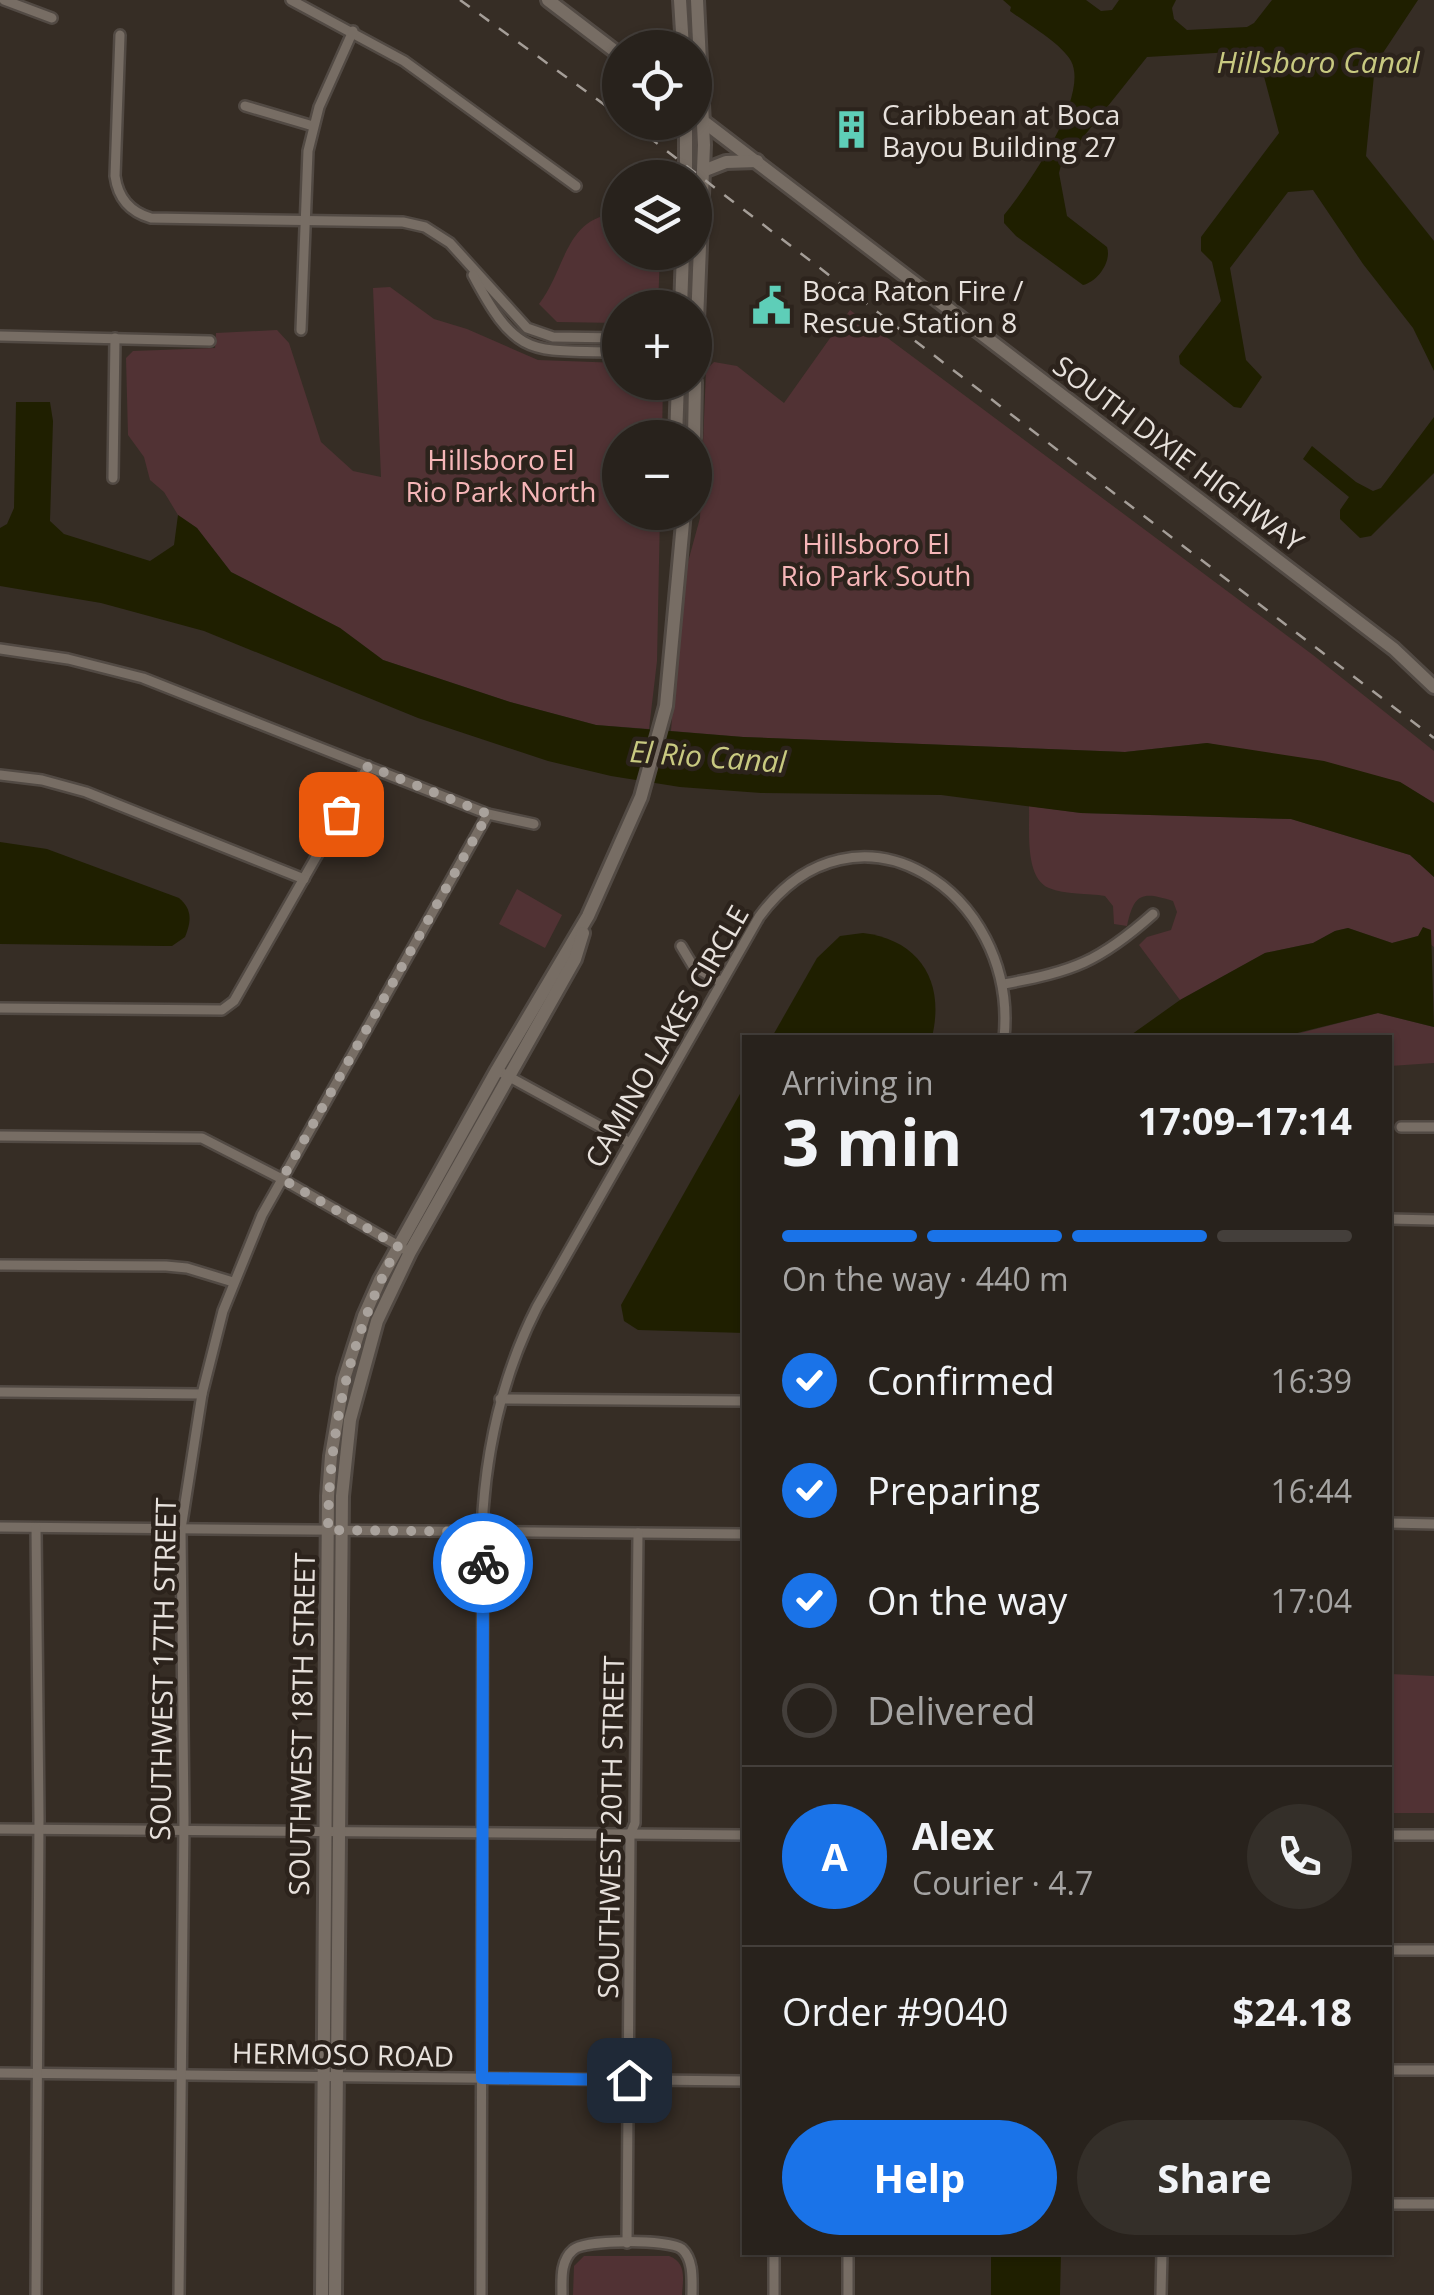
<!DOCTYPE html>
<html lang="en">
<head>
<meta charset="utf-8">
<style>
	body { margin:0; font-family:"Open Sans",sans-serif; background:#342f29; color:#f1f3f6; height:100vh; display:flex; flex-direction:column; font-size:38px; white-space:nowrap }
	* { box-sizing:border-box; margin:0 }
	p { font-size:32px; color:#a5a4a3 }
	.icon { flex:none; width:55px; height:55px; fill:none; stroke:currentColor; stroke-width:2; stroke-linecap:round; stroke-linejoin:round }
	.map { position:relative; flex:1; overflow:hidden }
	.panel { position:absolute; left:742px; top:1035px; width:650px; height:1220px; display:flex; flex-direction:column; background:#28221c; border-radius:0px; box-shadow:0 2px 8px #0004,0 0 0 2px #443f3b }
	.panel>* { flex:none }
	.fabs { position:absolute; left:602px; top:30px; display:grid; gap:20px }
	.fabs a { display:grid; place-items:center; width:110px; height:110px; border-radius:50%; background:#28221c; box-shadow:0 2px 8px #0004,0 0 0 2px #443f3b; font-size:50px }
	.pin { position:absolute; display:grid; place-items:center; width:85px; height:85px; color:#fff; margin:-42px; border-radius:20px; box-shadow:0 5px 15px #0006 }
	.courier { position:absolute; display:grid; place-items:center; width:100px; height:100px; margin:-50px; border:8px solid #1a73e8; border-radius:50%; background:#fff; color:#222; box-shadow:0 2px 12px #0007 }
	.overview em { font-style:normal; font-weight:700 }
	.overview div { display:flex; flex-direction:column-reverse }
	.overview { display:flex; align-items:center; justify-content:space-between; height:170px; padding:0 40px }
	h1 { font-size:65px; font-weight:700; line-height:75px }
	.bar { display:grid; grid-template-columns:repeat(4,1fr); gap:15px 10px; align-content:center; height:120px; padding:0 40px }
	.bar i { height:12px; border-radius:8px; background:#443f3b }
	.bar .selected { background:#1a73e8 }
	.bar p { grid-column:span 4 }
	.line { display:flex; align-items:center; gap:25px; padding:0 40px; border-top:2px solid #443f3b }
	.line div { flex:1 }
	.round { display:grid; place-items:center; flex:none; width:105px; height:105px; border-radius:52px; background:#342f29 }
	ol { padding:0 40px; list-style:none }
	li { display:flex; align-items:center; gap:30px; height:110px }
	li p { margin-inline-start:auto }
	li .icon { padding:10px; border-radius:50%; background:#1a73e8; color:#fff; stroke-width:4 }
	li:last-child { color:#a5a4a3 }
	li i { width:55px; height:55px; border:5px solid #443f3b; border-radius:50% }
	.button { display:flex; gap:20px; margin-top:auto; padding:20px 40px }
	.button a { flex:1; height:115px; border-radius:60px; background:#1a73e8; color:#fff; font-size:40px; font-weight:700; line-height:115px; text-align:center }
	.button a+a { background:#342f29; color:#f1f3f6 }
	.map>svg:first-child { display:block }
	.green { fill:#513234 }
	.water { fill:#1f1f00 }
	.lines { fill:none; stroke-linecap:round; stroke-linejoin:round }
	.minor-casing { stroke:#524a44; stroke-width:14 }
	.secondary-casing { stroke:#524a44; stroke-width:18 }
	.minor { stroke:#776d64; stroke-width:9 }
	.secondary { stroke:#776d64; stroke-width:12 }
	.rail { stroke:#a59e98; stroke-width:2.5; stroke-dasharray:12 12; stroke-linecap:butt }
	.done { stroke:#a9a29c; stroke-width:10; stroke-dasharray:0 18 }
	.route { stroke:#1a73e8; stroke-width:12 }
	.labels { text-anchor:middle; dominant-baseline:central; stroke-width:9; stroke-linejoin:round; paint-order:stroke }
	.poi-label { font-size:28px; fill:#e7e1dc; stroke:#2c231c; text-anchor:start }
	.street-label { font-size:28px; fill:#e7e1dc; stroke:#2c231c }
	.park-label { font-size:28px; fill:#f6b6b8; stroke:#2c231c }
	.water-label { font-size:30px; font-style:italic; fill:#c8c980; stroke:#2c231c }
</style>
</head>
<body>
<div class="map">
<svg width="1434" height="2295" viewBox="0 0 1434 2295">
	<rect width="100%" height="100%" fill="#362d25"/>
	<g class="green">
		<path d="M620 214V252L660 253 658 307 620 308V323L557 322 539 304C566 270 565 214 620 214Z"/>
		<path d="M390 287 434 319 467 329 538 360 620 363V382L663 383 662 437 620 438V512L660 513 657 661 649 729 596 725 510 702 383 660 340 628 231 572 197 528 178 515 164 492 150 480 144 457 128 435 126 358 133 351 215 348 216 333 277 330 289 343 321 442 353 471 381 477 373 288Z"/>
		<path d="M850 310 1313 655 1434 751V803L1400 782 1207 743 1125 752 743 737 671 731 682 584 700 518 706 370 714 362 737 366 784 403Z"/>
		<path d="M1029 806 1081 813 1291 819 1410 855 1434 877V947L1418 936 1392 943 1348 928 1335 931 1313 943 1265 953 1180 1000 1139 945 1147 937 1171 930 1177 912 1173 901C1142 891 1134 893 1127 926L1114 924 1113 906 1105 896C1088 893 1065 895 1049 888 1024 878 1030 828 1029 806Z"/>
		<path d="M517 889 562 915 545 948 499 924Z"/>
		<path d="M1378 1013 1434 1027V1063L1390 1066V1038H1281Z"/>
		<path d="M1390 1674 1434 1676V1813H1390Z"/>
		<path d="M584 2256H669C687 2263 683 2279 682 2295H573L574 2266Z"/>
	</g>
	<g class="water">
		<path d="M1003 0H1086L1101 11 1112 10 1119 0H1176L1172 8 1174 19 1187 30 1247 27 1254 23 1272 0H1418L1375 65 1366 156 1434 241V371L1413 328 1363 264 1313 190 1288 192 1230 268 1246 360 1262 377 1241 408 1234 407 1180 364 1179 356 1221 301 1212 262 1201 251V237L1279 133 1262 69 1232 52 1147 57 1061 165 1059 173 1067 216 1107 247C1112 262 1097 282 1083 285L1016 236 1004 223V215C1027 187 1090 96 1071 61 1062 44 1026 23 1010 11L1011 7Z"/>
		<path d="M16 402H50L53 421 50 521 64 534 150 561 174 545 178 515 197 528 231 572 340 628 383 660 510 702 596 725 743 737 1125 752 1207 743 1324 761 1400 782 1434 803V877L1410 855 1291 819 1081 813 941 795 761 793 680 787 611 776 548 761 418 718 204 631 101 603 0 586V528L7 524 14 508Z"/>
		<path d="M1434 417V473L1371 536 1360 538 1340 519V510L1349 497 1303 459 1312 446 1356 482 1373 491 1381 488Z"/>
		<path d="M0 842 47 849 179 898C193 910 191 922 185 937L172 946H164L0 944Z"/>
		<path d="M1423 927 1431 930 1434 1027 1378 1013 1281 1037H1128L1180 1000 1265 953 1313 943 1335 931 1348 928 1392 943 1418 936Z"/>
		<path d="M863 933C921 940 945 983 932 1037H772L817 958 840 936Z"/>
		<path d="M745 1085V1333L638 1330 624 1321 621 1305Z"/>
		<path d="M991 2253H1061L1060 2295H991Z"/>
	</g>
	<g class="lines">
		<defs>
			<g id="minor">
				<path d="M4 0 52 18"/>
				<path d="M291 0 404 61 576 186"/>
				<path d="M120 35 115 176C118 198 130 212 151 218L403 222 425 227 450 243 527 328 553 337 620 338"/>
				<path d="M245 106 313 126"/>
				<path d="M473 275C518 360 531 350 620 352"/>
				<path d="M301 330 308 151 319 107 353 31"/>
				<path d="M0 336 210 341"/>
				<path d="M113 478 115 338"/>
				<path d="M0 649 68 659 143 678 488 814 534 824"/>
				<path d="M0 775 42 780 86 792 304 879"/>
				<path d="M681 946 693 966 721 982"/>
				<path d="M1004 984C1074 971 1099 962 1153 914"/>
				<path d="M0 1008 222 1010 234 1001 368 766"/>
				<path d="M497 1070 630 1143"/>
				<path d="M1401 1127H1434"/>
				<path d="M0 1136 202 1138 282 1179 404 1249"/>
				<path d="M1390 1219 1434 1220"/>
				<path d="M0 1265 166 1266 187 1268 233 1282"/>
				<path d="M0 1392 202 1394"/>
				<path d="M500 1399 745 1401"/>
				<path d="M1390 1523 1434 1524"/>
				<path d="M0 1527 745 1534"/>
				<path d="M0 1829 745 1835"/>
				<path d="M1390 1835H1434"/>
				<path d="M1390 1950H1434"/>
				<path d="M1390 2070H1434"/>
				<path d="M0 2073 745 2081"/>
				<path d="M1390 2204H1434"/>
				<path d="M627 2243 630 1835 635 1823 638 1533"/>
				<path d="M848 2252V2295"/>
				<path d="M36 2295 39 1818 36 1528"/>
				<path d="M179 2295 184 1820 181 1529 202 1394 223 1311 262 1215 488 814"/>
				<path d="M481 2295 483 1511C488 1438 504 1372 537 1307L759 917C855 785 1019 891 1004 1038"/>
				<path d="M562 2295C562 2280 560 2261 573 2250 584 2239 670 2239 682 2249 694 2260 692 2280 692 2295"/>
				<path d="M774 2295V2252"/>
				<path d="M1161 2295 1162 2252"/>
			</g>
			<g id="secondary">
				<path d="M548 0 620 55"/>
				<path d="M680 0 683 48"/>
				<path d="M695 115 1394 649 1434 687"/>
				<path d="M703 171 726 162 757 161"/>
				<path d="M686 178V122"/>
				<path d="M681 308 683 252"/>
				<path d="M695 372 704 145 697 0"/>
				<path d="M676 438 678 382"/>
				<path d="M694 438 695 382"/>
				<path d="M322 2295 328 1496 331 1456 344 1379 364 1316 380 1280 497 1070 588 916 641 797 666 706 684 512"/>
				<path d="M335 2295 342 1496 350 1420 377 1321 410 1252 575 959 583 933"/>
			</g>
		</defs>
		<use href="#minor" class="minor-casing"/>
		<use href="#secondary" class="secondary-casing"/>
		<use href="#minor" class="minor"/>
		<use href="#secondary" class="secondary"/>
		<g class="rail">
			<path d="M460 0 620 116"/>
			<path d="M629 122 1434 738"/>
		</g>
	</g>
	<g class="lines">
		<path class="done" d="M341 814 368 766 488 814 282 1179 398 1246C350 1337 329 1427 328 1530L483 1532V1563"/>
		<path class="route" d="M483 1563 482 2078 629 2080"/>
	</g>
	<defs>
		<symbol id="building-bare" viewBox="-9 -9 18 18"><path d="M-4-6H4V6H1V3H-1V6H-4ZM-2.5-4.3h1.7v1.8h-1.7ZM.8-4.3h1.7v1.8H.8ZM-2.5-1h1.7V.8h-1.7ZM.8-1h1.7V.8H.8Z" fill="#5eceb8" stroke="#2c231c" stroke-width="2.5" paint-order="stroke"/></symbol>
		<symbol id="civic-bare" viewBox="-9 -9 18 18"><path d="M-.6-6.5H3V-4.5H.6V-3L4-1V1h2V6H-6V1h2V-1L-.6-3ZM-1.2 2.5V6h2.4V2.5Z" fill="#5eceb8" stroke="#2c231c" stroke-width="2.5" paint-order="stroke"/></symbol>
	</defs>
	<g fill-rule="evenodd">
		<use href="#building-bare" x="824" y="102" width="55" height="55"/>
		<use href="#civic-bare" x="744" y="278" width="55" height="55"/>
	</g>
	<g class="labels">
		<g class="poi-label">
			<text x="882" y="114">Caribbean at Boca<tspan x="882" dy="32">Bayou Building 27</tspan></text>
			<text x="802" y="290">Boca Raton Fire /<tspan x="802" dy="32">Rescue Station 8</tspan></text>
		</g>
		<g class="street-label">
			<text transform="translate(1179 453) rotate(37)">SOUTH DIXIE HIGHWAY</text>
			<text transform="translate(666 1036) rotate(-60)">CAMINO LAKES CIRCLE</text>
			<text transform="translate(162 1669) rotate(-89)">SOUTHWEST 17TH STREET</text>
			<text transform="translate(301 1724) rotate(-89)">SOUTHWEST 18TH STREET</text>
			<text transform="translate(610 1827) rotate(-89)">SOUTHWEST 20TH STREET</text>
			<text transform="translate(343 2054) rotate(1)">HERMOSO ROAD</text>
		</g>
		<g class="park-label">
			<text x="501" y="459">Hillsboro El<tspan x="501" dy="32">Rio Park North</tspan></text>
			<text x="876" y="543">Hillsboro El<tspan x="876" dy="32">Rio Park South</tspan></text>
		</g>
		<g class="water-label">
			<text x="1318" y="61">Hillsboro Canal</text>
			<text transform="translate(708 756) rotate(4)">El Rio Canal</text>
		</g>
	</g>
</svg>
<div class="fabs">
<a><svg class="icon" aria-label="locate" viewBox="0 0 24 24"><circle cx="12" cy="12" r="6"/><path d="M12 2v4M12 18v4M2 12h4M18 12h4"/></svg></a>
<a><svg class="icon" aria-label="layers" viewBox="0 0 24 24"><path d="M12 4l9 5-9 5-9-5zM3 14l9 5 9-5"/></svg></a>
<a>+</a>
<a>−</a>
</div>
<div class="pin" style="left:341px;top:814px;background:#ea580c"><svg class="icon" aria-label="bag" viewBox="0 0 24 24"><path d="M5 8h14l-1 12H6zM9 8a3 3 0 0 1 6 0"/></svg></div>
<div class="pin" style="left:629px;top:2080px;background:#1f2937"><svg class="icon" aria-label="home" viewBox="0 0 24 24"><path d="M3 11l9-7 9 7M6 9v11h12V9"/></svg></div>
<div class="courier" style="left:483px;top:1563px"><svg class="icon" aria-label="bike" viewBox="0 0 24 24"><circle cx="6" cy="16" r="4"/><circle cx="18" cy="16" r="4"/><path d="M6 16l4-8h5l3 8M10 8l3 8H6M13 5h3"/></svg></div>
<section class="panel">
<div class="overview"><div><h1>3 min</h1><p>Arriving in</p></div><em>17:09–17:14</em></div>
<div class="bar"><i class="selected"></i><i class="selected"></i><i class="selected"></i><i></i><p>On the way · 440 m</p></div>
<ol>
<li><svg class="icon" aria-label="check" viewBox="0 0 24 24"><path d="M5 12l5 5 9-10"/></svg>Confirmed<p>16:39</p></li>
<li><svg class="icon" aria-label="check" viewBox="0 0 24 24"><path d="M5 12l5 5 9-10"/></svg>Preparing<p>16:44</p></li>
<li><svg class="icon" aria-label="check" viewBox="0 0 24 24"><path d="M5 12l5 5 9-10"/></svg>On the way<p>17:04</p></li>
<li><i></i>Delivered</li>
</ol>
<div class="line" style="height:180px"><b class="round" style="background:#1a73e8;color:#fff">A</b><div><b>Alex</b><p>Courier · 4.7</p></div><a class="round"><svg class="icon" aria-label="phone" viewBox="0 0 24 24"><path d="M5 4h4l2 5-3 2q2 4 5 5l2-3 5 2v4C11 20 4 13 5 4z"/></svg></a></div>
<div class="line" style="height:130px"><div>Order #9040</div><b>$24.18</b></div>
<div class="button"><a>Help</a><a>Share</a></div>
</section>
</div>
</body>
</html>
